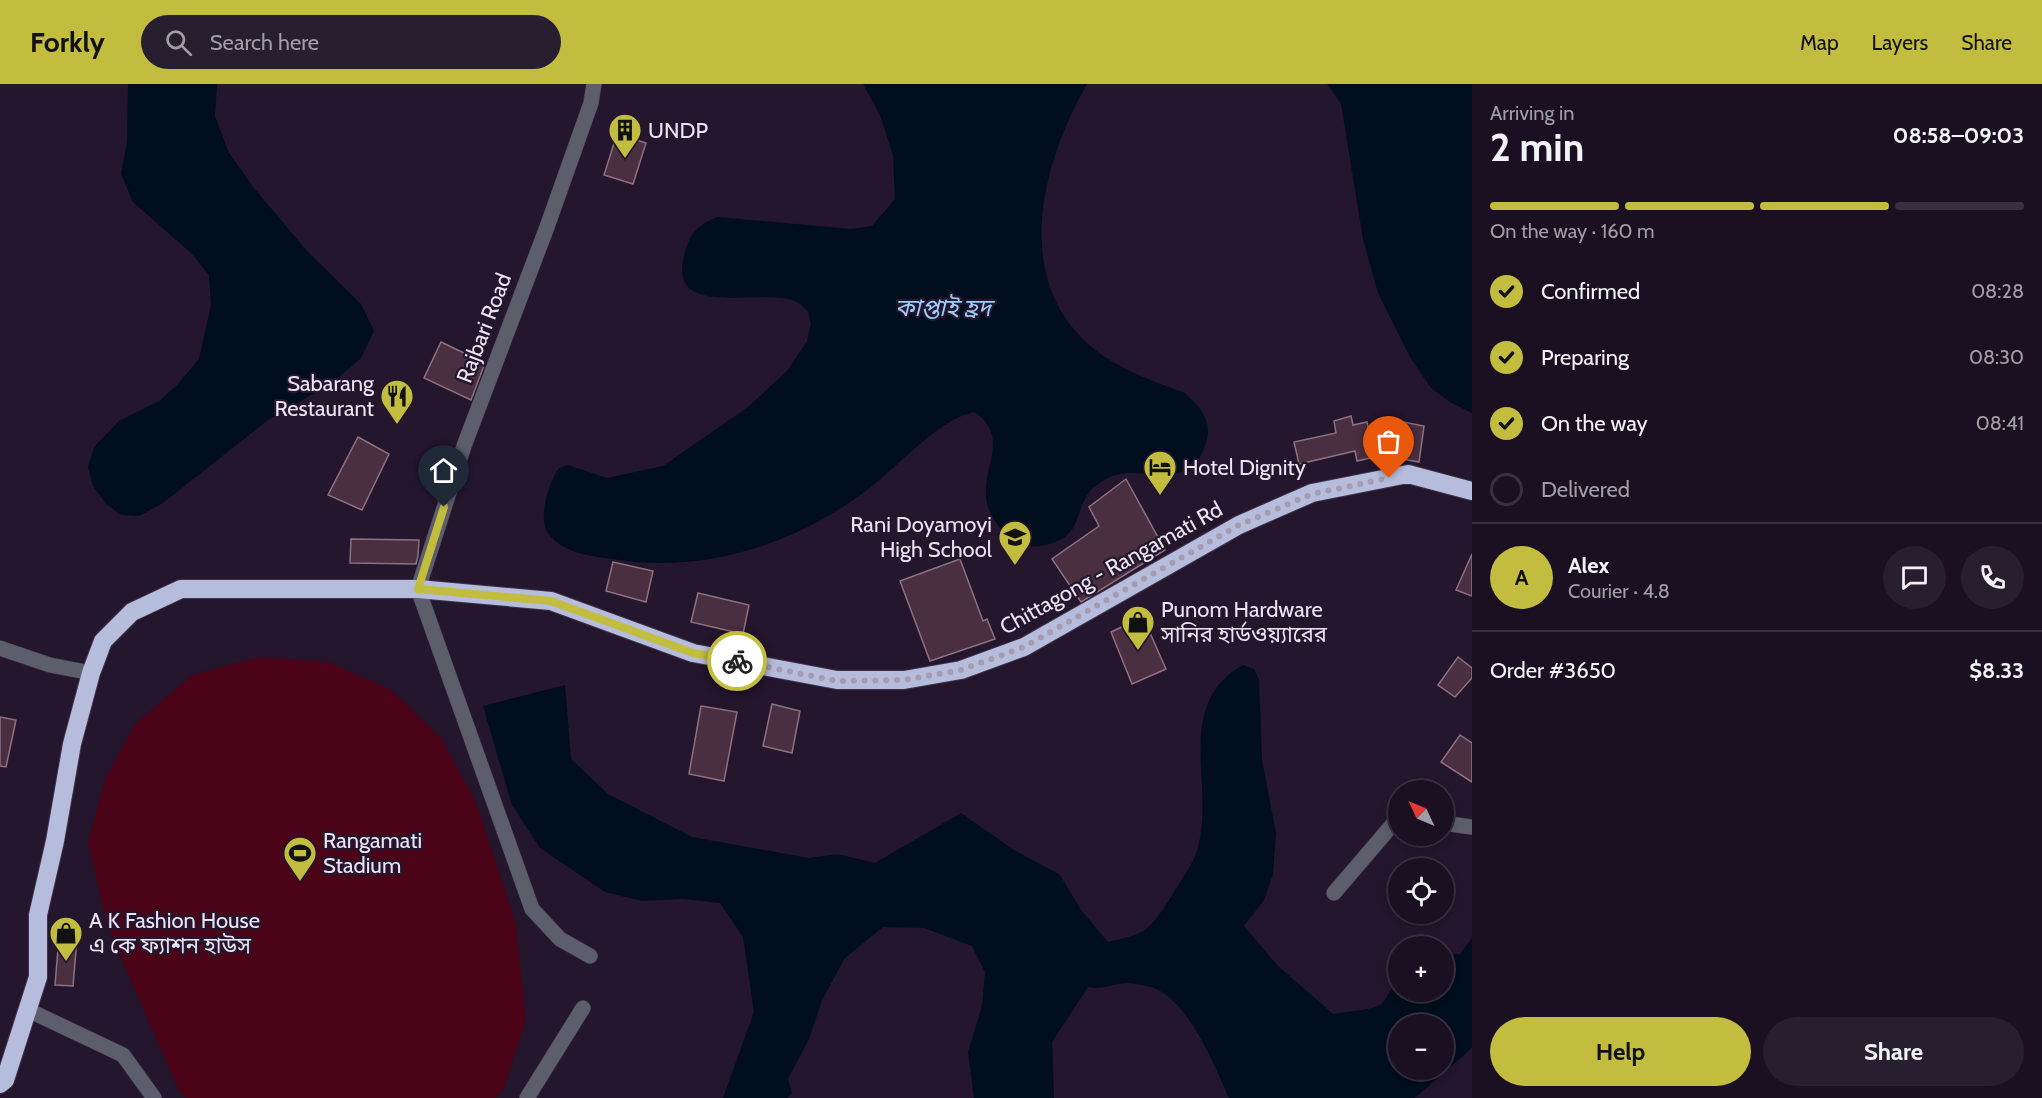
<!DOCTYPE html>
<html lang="en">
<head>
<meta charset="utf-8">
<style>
	body { margin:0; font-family:Cabin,"Noto Sans Bengali",sans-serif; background:#271e2f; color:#f1f3f6; height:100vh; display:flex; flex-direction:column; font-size:22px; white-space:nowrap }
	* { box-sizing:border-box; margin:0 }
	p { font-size:20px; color:#9f9da5 }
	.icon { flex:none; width:33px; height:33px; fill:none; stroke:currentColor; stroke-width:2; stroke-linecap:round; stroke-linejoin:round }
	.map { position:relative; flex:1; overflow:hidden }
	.sheet { display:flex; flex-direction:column; background:#1a1022; width:570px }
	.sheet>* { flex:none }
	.needle { width:39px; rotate:314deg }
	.tools { position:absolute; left:1388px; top:696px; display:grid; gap:12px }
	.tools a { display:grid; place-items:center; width:66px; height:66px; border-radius:50%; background:#1a1022; box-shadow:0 3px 9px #0003,0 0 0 2px #383040; font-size:30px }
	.pin { position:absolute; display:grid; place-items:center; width:51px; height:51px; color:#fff; margin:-62px -26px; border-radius:50% 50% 50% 0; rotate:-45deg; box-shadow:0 0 6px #0007 }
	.pin .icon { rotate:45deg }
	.courier { position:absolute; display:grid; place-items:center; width:60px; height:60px; margin:-30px; border:4px solid #c2bd3f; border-radius:50%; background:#fff; color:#222; box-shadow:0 2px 8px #0007 }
	.head em { font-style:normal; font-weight:700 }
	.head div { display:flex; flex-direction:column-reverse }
	.head { display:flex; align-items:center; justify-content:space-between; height:102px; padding:0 18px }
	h1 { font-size:39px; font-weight:700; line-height:45px }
	.bar { display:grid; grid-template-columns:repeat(4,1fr); gap:9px 6px; align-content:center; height:72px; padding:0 18px }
	.bar i { height:8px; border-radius:4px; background:#383040 }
	.bar .current { background:#c2bd3f }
	.bar p { grid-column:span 4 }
	.line { display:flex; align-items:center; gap:15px; padding:0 18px; border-top:2px solid #383040 }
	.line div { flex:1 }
	.round { display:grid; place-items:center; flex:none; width:63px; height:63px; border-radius:32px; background:#271e2f }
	ol { padding:0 18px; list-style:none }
	li { display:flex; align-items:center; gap:18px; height:66px }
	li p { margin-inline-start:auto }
	li .icon { padding:6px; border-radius:50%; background:#c2bd3f; color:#111; stroke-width:4 }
	li:last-child { color:#9f9da5 }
	li i { width:33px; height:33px; border:3px solid #383040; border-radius:50% }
	.button { display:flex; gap:12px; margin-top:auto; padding:12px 18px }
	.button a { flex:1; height:69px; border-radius:36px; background:#c2bd3f; color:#111; font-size:24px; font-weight:700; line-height:69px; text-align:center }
	.button a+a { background:#271e2f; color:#f1f3f6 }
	header { display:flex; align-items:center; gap:36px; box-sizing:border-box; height:84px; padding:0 30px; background:#c2bd3f; color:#111 }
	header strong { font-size:28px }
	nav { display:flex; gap:33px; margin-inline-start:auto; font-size:21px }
	.search { width:420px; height:54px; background:#271e2f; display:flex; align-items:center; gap:15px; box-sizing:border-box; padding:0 21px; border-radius:33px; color:#9f9da5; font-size:22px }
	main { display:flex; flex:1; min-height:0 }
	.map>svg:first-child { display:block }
	.green { fill:#4b0418 }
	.water { fill:#000e1d; fill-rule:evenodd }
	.building { fill:#492f40; stroke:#8e7083; stroke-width:1.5 }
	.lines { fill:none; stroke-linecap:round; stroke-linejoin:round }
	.street-casing { stroke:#3f3349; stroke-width:16 }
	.highway-casing { stroke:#3f3349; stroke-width:20 }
	.street { stroke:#5c5e6b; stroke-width:15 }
	.highway { stroke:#b6bcdc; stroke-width:18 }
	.done { stroke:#a59bae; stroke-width:6; stroke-dasharray:0 10.8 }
	.route { stroke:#c2bd3f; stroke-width:8 }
	.labels { text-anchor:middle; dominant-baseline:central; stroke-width:4.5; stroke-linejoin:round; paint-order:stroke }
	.poi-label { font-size:22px; fill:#ebe3f3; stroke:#23162d; text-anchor:start }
	.street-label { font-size:22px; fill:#ebe3f3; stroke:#23162d }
	.water-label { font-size:24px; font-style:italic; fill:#9accf7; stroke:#23162d }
</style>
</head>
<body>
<header>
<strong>Forkly</strong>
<div class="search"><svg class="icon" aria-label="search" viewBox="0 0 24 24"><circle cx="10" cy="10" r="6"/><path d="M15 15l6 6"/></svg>Search here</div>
<nav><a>Map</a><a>Layers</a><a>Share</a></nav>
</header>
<main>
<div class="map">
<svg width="1472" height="1014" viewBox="0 0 1472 1014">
	<rect width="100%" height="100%" fill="#23162d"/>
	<path class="green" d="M259 573 328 578 390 605 441 654 476 718 515 837 526 936 504 1004 496 1014H186L179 1007 108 844 88 759 105 695 135 640 192 591Z"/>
	<g class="water">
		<path d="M128 0H217L215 32 229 69 254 104 307 167 361 220 374 247 361 274 333 298 268 336 163 419 139 432 121 431 106 420 93 402 88 383 94 363 119 337 159 317 177 301 199 275 211 221 209 191 191 169 133 118 121 90 127 58Z"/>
		<path d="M863 0H1087C1038 85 1009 208 1105 273 1129 289 1158 299 1185 309 1199 322 1212 336 1207 355 1191 416 1137 375 1106 395 1101 398 1093 403 1090 407 1075 426 1081 449 1055 458 1048 461 1038 463 1030 462 1017 459 1005 451 998 441 965 400 1013 365 982 334 978 330 975 327 970 329 939 337 903 377 878 397 810 454 716 488 627 477 603 473 571 473 552 454 535 439 548 400 559 384L568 381 607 394 663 382 748 323 787 287 807 257 811 240 808 227C803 223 798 218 793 216 753 204 657 239 688 159 693 146 705 137 718 133L851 145 872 142 895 115 893 71 880 31Z"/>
		<path d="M1327 0H1472V329L1450 318 1431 304 1410 273 1378 209 1363 155 1341 20Z"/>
		<path d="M1243 581 1254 585 1259 596 1262 676 1276 749 1273 790 1264 816 1244 842 1277 881 1333 930C1380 922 1386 931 1398 882V908H1443V871L1460 870 1472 854V964L1415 1014H1229C1215 982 1191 924 1160 907 1153 902 1137 900 1129 899 1114 898 1103 907 1088 903L1052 958 1054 1014H974L968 968 982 922 985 888 972 862 924 844 883 843 845 874 822 916 809 955 788 995 792 1009 787 1014H723L754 928 743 853 720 819 683 815 642 817 605 808 540 764 512 721 483 622 565 601 571 675 608 710 692 753 809 774 838 770 875 779 961 729 1014 766 1060 791 1081 826 1108 858C1119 855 1138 852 1147 844 1159 834 1169 816 1177 803 1184 791 1195 777 1198 763 1215 700 1173 621 1243 581ZM1398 940H1443V986H1398Z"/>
	</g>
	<g class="building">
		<path d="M617 50 646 59 633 100 604 91Z"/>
		<path d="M441 258 485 279 471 316 424 294Z"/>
		<path d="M1351 332 1353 341 1367 338 1375 373 1357 377 1355 367 1299 380 1294 358 1336 349 1334 337Z"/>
		<path d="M1403 338 1424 342 1419 378 1397 374Z"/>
		<path d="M358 353 389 370 362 426 328 411Z"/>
		<path d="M1126 395 1165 466 1081 518 1052 475 1099 442 1089 423Z"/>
		<path d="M351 455 419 456 418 472 416 480 350 479Z"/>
		<path d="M1472 470V512L1456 506Z"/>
		<path d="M960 475 983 537 987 535 995 555 930 577 900 497Z"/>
		<path d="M613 478 653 487 646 518 606 507Z"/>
		<path d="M698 509 749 521 743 550 691 538Z"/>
		<path d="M1143 533 1166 585 1132 600 1111 548Z"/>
		<path d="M1458 573 1472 584V594L1455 613 1438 601Z"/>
		<path d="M772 620 800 627 792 669 763 662Z"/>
		<path d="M701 622 737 628 724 697 689 690Z"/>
		<path d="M0 633 16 636 6 683 0 682Z"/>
		<path d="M1460 651 1472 659V698L1441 678Z"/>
		<path d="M59 853 77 855 73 902 55 901Z"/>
	</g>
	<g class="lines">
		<defs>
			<g id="street">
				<path d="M0 564 50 581 91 589"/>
				<path d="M1443 739 1472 743"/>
				<path d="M1334 809 1393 740 1398 739"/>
				<path d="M590 872 560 855 532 825 418 505 464 362 547 143 591 19 594 0"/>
				<path d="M28 926 123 971 154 1014"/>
				<path d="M527 1014 583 924"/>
			</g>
			<path id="highway" d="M0 1000 5 996 38 893V831L55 757 72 660 91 589 103 557 132 528 181 505H418L551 517 693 569 837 596H904L961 586 1024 563 1239 441 1312 409 1408 390 1472 407"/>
		</defs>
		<use href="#street" class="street-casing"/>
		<use href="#highway" class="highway-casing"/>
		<use href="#street" class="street"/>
		<use href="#highway" class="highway"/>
	</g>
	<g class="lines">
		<path class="done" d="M737 577 837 597 904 596 961 586 1024 563 1239 441 1312 410 1389 394"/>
		<path class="route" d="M444 423 418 505 551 517 693 569 737 577"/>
	</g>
	<defs>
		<symbol id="building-pin" viewBox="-11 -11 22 30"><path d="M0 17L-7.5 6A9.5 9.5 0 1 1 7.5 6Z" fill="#c2bd3f" stroke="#23162d"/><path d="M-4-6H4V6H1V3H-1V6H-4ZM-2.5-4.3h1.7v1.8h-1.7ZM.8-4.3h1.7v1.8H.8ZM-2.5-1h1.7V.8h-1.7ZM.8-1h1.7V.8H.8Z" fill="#111"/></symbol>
		<symbol id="restaurant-pin" viewBox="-11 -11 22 30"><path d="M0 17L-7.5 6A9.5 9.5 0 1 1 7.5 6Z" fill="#c2bd3f" stroke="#23162d"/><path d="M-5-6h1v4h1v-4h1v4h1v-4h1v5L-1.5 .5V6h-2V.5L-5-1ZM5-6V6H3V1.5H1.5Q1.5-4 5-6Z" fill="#111"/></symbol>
		<symbol id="hotel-pin" viewBox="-11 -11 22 30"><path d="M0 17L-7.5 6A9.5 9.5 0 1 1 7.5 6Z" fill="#c2bd3f" stroke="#23162d"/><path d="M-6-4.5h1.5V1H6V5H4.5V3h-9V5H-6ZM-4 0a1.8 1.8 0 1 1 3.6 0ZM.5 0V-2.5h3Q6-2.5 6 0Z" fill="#111"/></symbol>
		<symbol id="school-pin" viewBox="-11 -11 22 30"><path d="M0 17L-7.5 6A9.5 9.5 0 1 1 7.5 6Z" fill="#c2bd3f" stroke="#23162d"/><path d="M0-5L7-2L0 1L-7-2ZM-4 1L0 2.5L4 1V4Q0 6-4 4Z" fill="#111"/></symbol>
		<symbol id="shop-pin" viewBox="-11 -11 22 30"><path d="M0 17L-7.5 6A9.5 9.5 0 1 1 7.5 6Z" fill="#c2bd3f" stroke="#23162d"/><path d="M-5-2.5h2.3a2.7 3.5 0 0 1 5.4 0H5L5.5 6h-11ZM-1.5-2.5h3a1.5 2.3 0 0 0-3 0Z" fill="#111"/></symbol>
		<symbol id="stadium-pin" viewBox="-11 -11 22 30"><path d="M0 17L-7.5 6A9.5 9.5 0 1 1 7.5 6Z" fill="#c2bd3f" stroke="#23162d"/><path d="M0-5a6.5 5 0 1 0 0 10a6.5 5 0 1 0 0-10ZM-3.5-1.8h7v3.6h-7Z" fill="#111"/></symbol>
	</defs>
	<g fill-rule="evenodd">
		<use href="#building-pin" x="606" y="27" width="38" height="52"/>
		<use href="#restaurant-pin" x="378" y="293" width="38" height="52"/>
		<use href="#hotel-pin" x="1141" y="364" width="38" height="52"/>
		<use href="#school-pin" x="996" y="434" width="38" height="52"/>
		<use href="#shop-pin" x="1119" y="519" width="38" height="52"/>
		<use href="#stadium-pin" x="281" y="750" width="38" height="52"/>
		<use href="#shop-pin" x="47" y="830" width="38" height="52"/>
	</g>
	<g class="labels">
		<g class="poi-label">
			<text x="648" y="46">UNDP</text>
			<text x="374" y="299" text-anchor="end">Sabarang<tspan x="374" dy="25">Restaurant</tspan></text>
			<text x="1183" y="383">Hotel Dignity</text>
			<text x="992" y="440" text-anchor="end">Rani Doyamoyi<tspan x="992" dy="25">High School</tspan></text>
			<text x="1161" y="525">Punom Hardware<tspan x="1161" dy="25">সানির হার্ডওয়্যারের</tspan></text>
			<text x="323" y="756">Rangamati<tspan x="323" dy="25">Stadium</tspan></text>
			<text x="89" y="836">A K Fashion House<tspan x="89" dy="25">এ কে ফ্যাশন হাউস</tspan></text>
		</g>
		<g class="street-label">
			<text transform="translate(484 244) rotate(-69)">Rajbari Road</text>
			<text transform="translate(1111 484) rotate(-29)">Chittagong - Rangamati Rd</text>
		</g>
		<g class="water-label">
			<text x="943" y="223">কাপ্তাই হ্রদ</text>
		</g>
	</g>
</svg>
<div class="tools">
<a><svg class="needle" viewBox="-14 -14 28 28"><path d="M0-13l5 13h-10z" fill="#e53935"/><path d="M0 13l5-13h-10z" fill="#9f9da5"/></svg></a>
<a><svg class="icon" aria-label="locate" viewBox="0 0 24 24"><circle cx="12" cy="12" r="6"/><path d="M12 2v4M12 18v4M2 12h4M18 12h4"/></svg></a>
<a>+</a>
<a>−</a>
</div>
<div class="pin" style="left:1389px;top:394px;background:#ea580c"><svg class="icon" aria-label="bag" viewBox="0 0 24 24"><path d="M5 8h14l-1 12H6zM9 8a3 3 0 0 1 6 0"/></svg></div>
<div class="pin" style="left:444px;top:423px;background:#1f2937"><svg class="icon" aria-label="home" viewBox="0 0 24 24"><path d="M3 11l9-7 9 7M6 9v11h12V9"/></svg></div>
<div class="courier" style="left:737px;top:577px"><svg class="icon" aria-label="bike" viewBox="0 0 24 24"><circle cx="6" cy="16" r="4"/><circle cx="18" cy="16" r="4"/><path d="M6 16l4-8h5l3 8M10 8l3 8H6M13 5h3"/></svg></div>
</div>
<section class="sheet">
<div class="head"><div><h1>2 min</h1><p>Arriving in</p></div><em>08:58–09:03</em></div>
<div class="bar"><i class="current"></i><i class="current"></i><i class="current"></i><i></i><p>On the way · 160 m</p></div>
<ol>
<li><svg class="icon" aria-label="check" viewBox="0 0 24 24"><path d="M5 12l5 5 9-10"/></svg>Confirmed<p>08:28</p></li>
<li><svg class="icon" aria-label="check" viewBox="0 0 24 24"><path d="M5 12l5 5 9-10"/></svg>Preparing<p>08:30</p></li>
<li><svg class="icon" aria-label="check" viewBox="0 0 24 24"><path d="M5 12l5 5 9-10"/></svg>On the way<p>08:41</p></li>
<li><i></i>Delivered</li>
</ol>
<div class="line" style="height:108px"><b class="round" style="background:#c2bd3f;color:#111">A</b><div><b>Alex</b><p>Courier · 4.8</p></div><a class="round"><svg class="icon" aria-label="chat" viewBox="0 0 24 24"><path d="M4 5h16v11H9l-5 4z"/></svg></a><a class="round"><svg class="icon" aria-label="phone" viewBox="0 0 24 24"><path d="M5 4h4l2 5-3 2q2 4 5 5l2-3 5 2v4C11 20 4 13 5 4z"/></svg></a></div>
<div class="line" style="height:78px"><div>Order #3650</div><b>$8.33</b></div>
<div class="button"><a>Help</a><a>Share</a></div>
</section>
</main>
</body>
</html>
